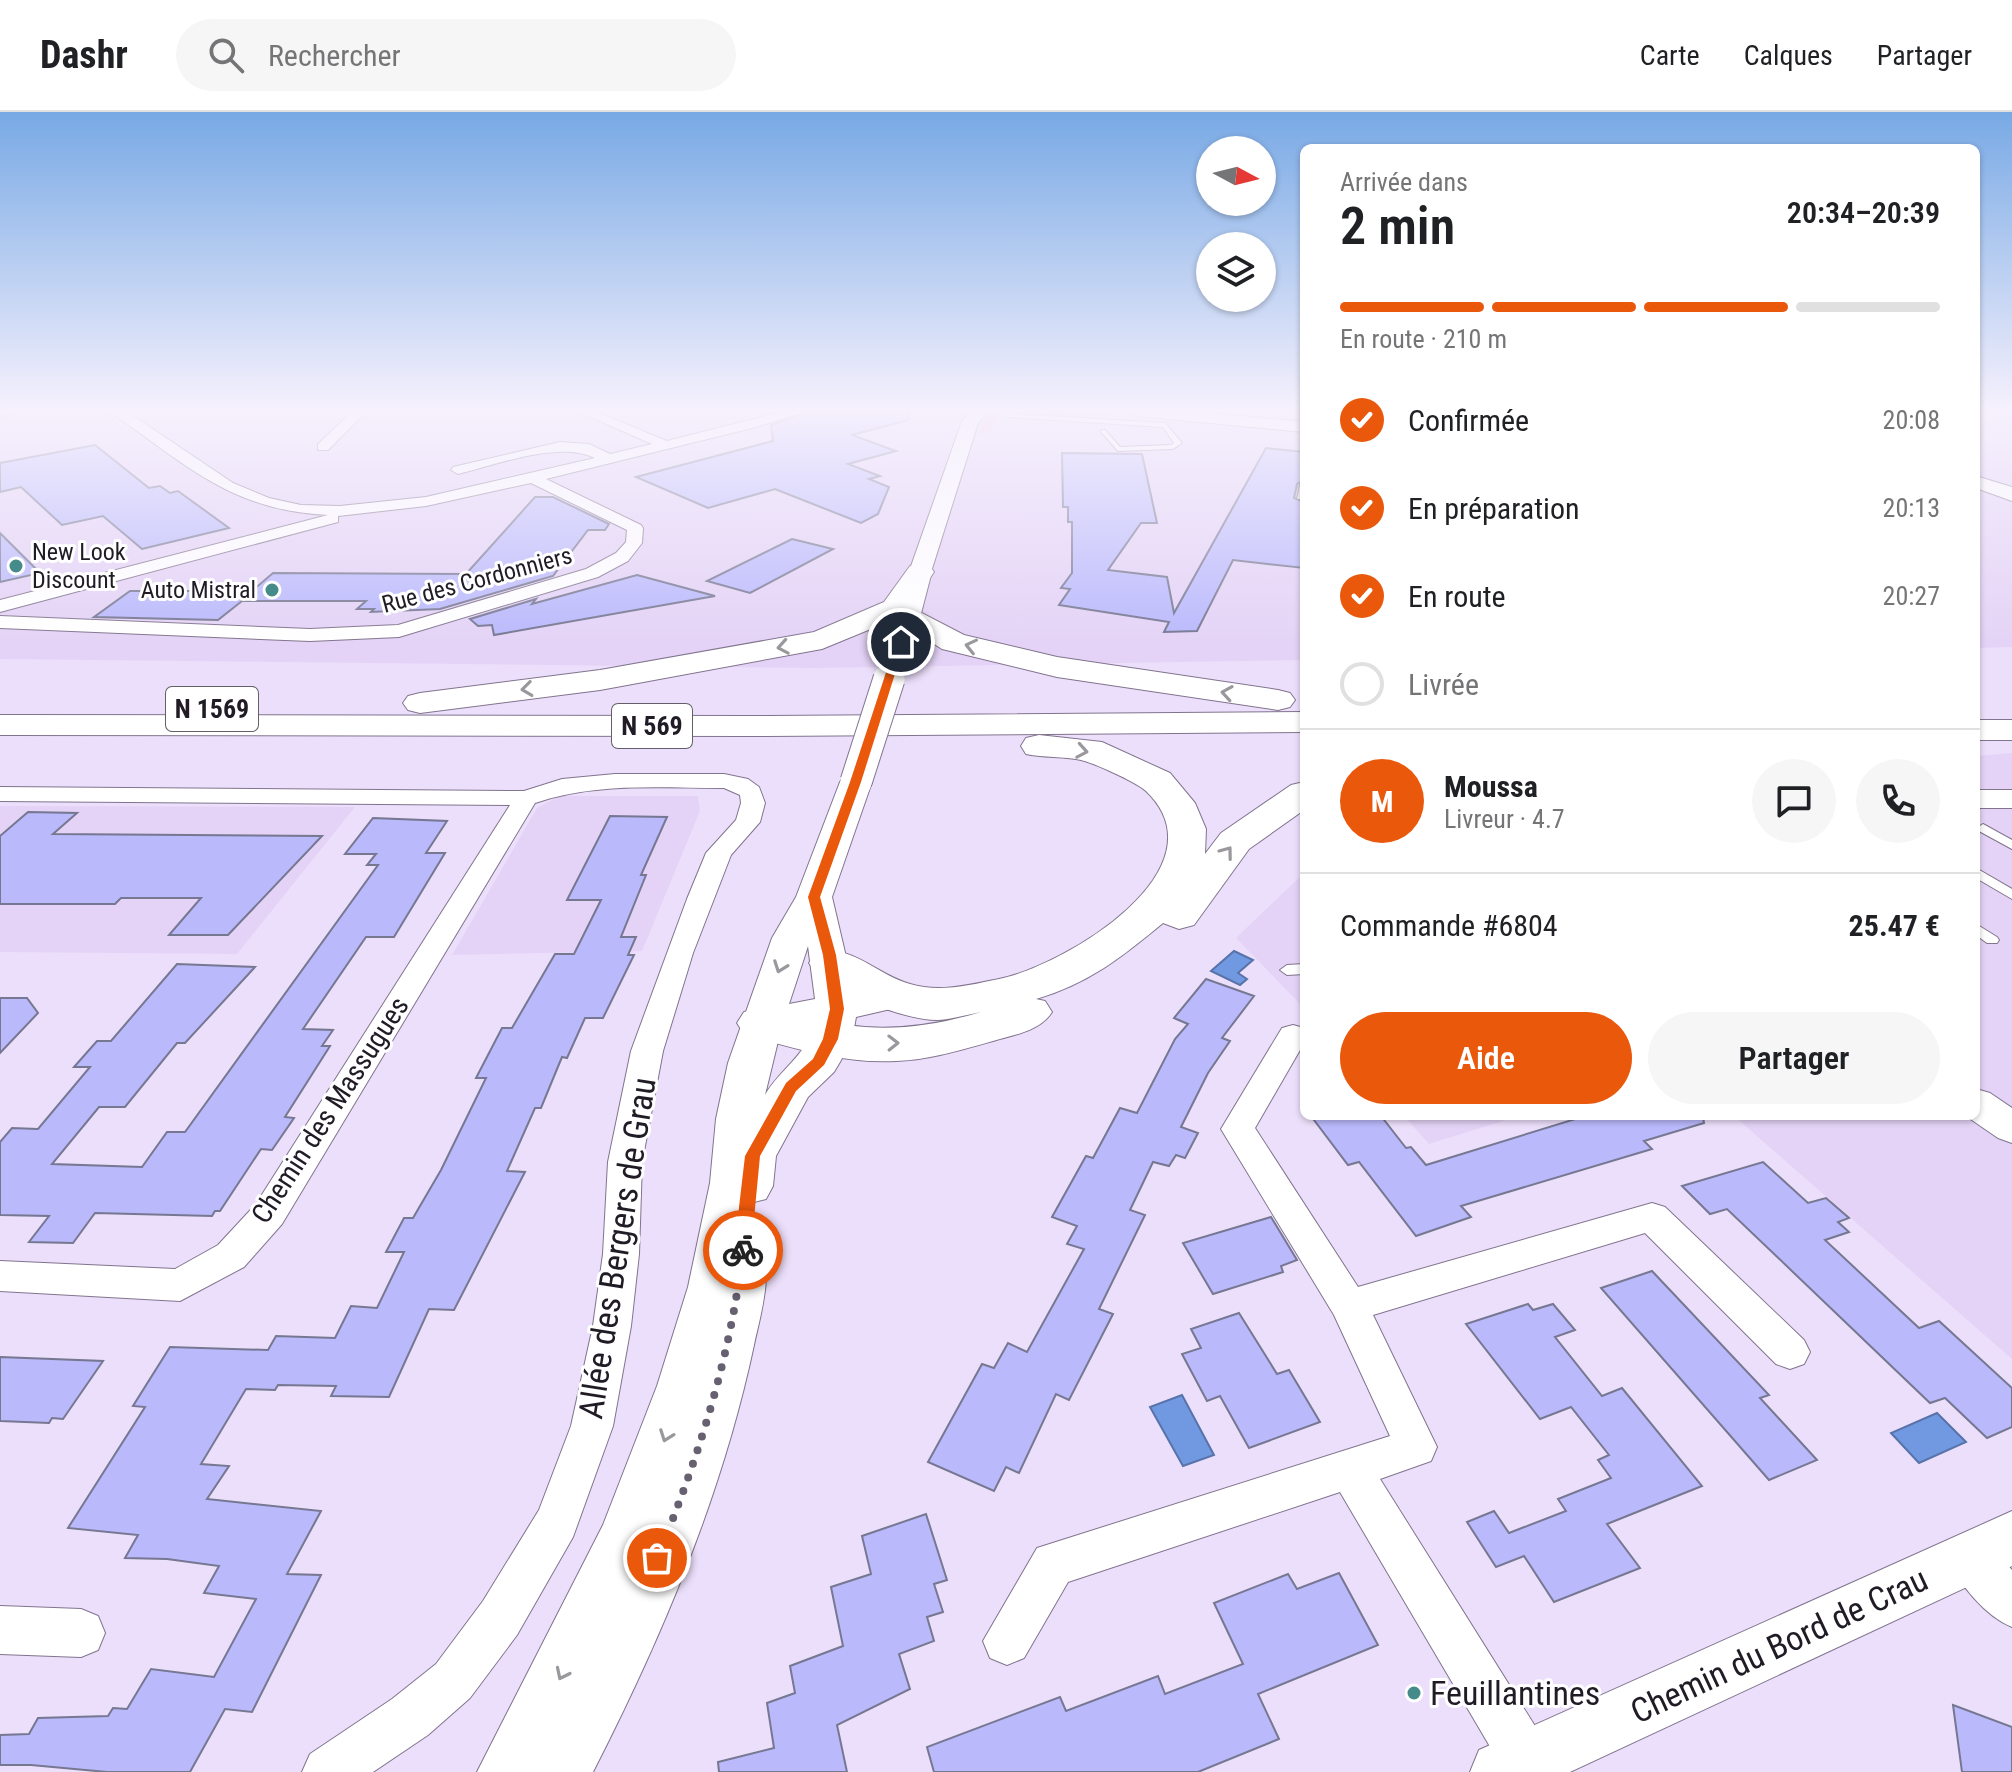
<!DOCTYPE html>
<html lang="fr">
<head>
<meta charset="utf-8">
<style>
	body { margin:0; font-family:"Roboto Condensed",sans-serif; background:#f6f6f6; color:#202124; height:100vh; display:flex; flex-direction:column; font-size:30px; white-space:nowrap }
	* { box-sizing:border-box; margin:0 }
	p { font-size:26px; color:#757577 }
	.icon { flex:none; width:44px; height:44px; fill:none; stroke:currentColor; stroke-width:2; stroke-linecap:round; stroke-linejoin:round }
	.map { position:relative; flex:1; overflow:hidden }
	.panel { position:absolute; left:1300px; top:32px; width:680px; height:976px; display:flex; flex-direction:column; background:#fff; border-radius:12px; box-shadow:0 2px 6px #0004 }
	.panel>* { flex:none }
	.needle { width:52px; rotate:97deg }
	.tools { position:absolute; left:1196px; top:24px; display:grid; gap:16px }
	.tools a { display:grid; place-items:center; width:80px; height:80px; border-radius:50%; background:#fff; box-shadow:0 2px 6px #0004; font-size:40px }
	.pin { position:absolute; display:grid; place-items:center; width:68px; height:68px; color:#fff; margin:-34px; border:4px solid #fff; border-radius:50%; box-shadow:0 2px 8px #0007 }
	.courier { position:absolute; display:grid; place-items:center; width:80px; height:80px; margin:-40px; border:6px solid #ea580c; border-radius:50%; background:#fff; color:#222; box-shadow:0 2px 10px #0007 }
	.summary em { font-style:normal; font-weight:600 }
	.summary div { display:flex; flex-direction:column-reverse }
	.summary { display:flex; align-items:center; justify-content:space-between; height:136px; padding:0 40px }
	h1 { font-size:52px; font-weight:600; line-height:60px }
	.bar { display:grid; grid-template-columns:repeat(4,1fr); gap:12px 8px; align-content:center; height:96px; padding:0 40px }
	.bar i { height:10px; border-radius:6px; background:#e0e0e0 }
	.bar .current { background:#ea580c }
	.bar p { grid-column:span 4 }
	.line { display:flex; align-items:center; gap:20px; padding:0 40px; border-top:2px solid #e0e0e0 }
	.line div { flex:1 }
	.round { display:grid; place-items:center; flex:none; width:84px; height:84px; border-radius:42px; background:#f6f6f6 }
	ol { padding:0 40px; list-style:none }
	li { display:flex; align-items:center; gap:24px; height:88px }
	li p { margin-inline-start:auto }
	li .icon { padding:8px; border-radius:50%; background:#ea580c; color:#fff; stroke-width:4 }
	li:last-child { color:#757577 }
	li i { width:44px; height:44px; border:4px solid #e0e0e0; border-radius:50% }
	.primary-button { display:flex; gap:16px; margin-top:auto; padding:16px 40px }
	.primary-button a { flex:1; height:92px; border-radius:48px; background:#ea580c; color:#fff; font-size:32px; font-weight:600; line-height:92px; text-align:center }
	.primary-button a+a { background:#f6f6f6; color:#202124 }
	header { display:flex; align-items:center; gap:48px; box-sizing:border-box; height:112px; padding:0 40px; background:#fff; border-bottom:2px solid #e0e0e0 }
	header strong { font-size:38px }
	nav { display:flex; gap:44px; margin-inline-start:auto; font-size:28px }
	.search { width:560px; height:72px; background:#f6f6f6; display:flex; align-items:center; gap:20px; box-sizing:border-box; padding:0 28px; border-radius:44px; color:#757577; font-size:30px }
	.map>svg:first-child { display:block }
	.built { fill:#e4d3f6 }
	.green { fill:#f8b2ce }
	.water { fill:#7099e1; stroke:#5873a9; stroke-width:2 }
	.building { fill:#bab9fc; stroke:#767791; stroke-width:2 }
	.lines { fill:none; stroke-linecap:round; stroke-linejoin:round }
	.service-casing { stroke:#81748d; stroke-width:2 }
	.minor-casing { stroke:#81748d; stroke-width:2 }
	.tertiary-casing { stroke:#81748d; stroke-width:2 }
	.secondary-casing { stroke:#81748d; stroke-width:2 }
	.primary-casing { stroke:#81748d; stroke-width:2 }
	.service { fill:#fff; fill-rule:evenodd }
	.minor { fill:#fff; fill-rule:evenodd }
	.tertiary { fill:#fff; fill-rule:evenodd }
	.secondary { fill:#fff; fill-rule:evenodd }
	.primary { fill:#fff; fill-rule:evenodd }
	.secondary-bridge-far1-casing { stroke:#81748d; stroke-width:26; stroke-linecap:butt }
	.secondary-bridge-casing { stroke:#81748d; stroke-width:33; stroke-linecap:butt }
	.secondary-bridge-far1 { stroke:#fff; stroke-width:25 }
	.secondary-bridge { stroke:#fff; stroke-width:31 }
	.oneway { stroke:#9b989d }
	.route { fill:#ea580c }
	.done { stroke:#676070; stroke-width:8; stroke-dasharray:0 14.4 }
	.poi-dot { fill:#448b89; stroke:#fff; stroke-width:3 }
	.labels { text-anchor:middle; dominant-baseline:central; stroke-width:6; stroke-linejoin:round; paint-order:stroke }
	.far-poi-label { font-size:24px; fill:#201b25; stroke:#fff; text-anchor:start }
	.far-street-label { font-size:24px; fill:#201b25; stroke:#fff }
	.shield { fill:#fff; stroke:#635f66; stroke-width:2 }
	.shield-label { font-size:26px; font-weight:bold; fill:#201b25 }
	.street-label { font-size:28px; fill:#201b25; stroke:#fff }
	.near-street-label { font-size:34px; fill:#201b25; stroke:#fff }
	.near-poi-label { font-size:34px; fill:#201b25; stroke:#fff; text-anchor:start }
</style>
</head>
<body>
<header>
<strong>Dashr</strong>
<div class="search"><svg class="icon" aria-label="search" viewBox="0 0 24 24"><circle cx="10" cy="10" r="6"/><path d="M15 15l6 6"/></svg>Rechercher</div>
<nav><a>Carte</a><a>Calques</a><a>Partager</a></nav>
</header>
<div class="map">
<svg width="2012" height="1660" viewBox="0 0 2012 1660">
	<rect width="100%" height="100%" fill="#ecdffb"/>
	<g class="built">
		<path d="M0 299H1304V548L817 556 0 547Z"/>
		<path d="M1976 299H2012V535L1976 536Z"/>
		<path d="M2012 641V1247L1734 1004H1976V644Z"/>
		<path d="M560 684H698L700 699 642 839 452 843 537 696Z"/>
		<path d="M0 694 355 695 237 842 0 840Z"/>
		<path d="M1304 761V896L1236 826Z"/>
		<path d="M1404 1004H1519L1429 1032Z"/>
	</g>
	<path class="green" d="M995 299H1101L1109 303 1085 306 1001 299 993 316 977 324 989 301Z"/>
	<g class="water">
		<path d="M1234 839 1253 848 1238 861 1247 867 1240 873 1211 859Z"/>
		<path d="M1182 1283 1214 1343 1183 1354 1150 1295Z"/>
		<path d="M1937 1301 1966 1330 1919 1351 1891 1321Z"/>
	</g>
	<g class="building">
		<path d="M810 299H908L909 308 852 323 896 339 848 352 880 364 869 367 889 375 878 402 861 411 775 377 708 396 636 365 773 329 771 313Z"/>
		<path d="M95 333 149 376 160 374 170 381 178 379 229 416 142 437 103 404 62 413 21 375 0 380V351Z"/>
		<path d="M1266 336 1304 340V368L1297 372 1294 386 1304 390V456L1233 448 1197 519 1164 520 1169 510 1059 493 1070 477 1061 476 1072 461V410H1068V395H1063L1062 341 1142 342 1157 411H1141L1108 458 1167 465 1174 501Z"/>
		<path d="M535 385H553L609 412 605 418H588L553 464 440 497 371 500 374 497H357L366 489H242L218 508 94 505 130 479H252L273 461 466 462Z"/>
		<path d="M0 421 40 461 0 470Z"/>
		<path d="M792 427 833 437 750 481 707 469Z"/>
		<path d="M637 463 715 484 494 523 492 513 478 514 470 507 536 487 532 492Z"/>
		<path d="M28 700 77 701 53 722 322 724 228 823H169L201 786H121L115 792H0V724Z"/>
		<path d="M610 704 667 705 641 763H646L621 825H636L628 843H634L603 906H585L567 946 562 945 541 996H535L507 1059 525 1060 454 1198 429 1197 389 1285 331 1284 336 1274 278 1273 275 1278 246 1277 201 1352 229 1354 207 1387 321 1399 287 1462 321 1463 252 1600 225 1597 190 1660H107L31 1653H0V1623L29 1622 38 1606 108 1604 113 1596 127 1597 151 1557 214 1565 256 1487 204 1481 219 1454 167 1447 125 1446 138 1423 68 1416 145 1295 133 1294 170 1235 268 1238 276 1224 335 1226 351 1194 377 1196 404 1140H386L404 1106H413L441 1058 486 966H476L502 916H512L555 842H574L601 788H567Z"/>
		<path d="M373 706 447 709 426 741H445L394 825H366L303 917 333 918 322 934H330L285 1005 294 1006 272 1038 261 1037 220 1099H215L212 1104 95 1101 73 1131 29 1130 49 1104 0 1103V1030L12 1016 38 1017 90 955H74L97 929H111L177 852 255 855 185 931H177L125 995H99L52 1052 142 1055 167 1020H185L378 753H367L376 742H345Z"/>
		<path d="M1206 867 1254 884 1222 926 1230 929 1208 961 1181 1015 1198 1021 1185 1046 1176 1043 1169 1054 1153 1050 1130 1098 1145 1103 1099 1197 1113 1202 1069 1288 1056 1282 1019 1361 1006 1355 994 1379 928 1350 982 1252 994 1256 1008 1231 1027 1240 1084 1137 1067 1132 1077 1114 1052 1105 1086 1044 1093 1046 1120 996 1137 1001 1175 927 1188 912 1174 906Z"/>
		<path d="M0 886H27L38 901 0 941Z"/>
		<path d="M1311 1004H1381L1406 1036 1411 1035 1426 1053 1585 1004H1703L1704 1011 1644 1029 1652 1037 1461 1094 1471 1105 1416 1124 1359 1050 1348 1053Z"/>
		<path d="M1763 1050 1808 1091 1826 1086 1849 1106 1838 1110 1849 1120 1825 1128 1919 1216 1939 1209 2012 1276V1315L1987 1326 1945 1286 1930 1291 1727 1097 1710 1102 1682 1074Z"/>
		<path d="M1271 1105 1297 1148 1281 1154 1283 1160 1213 1182 1183 1131Z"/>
		<path d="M1652 1159 1769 1283 1760 1286 1817 1348 1769 1368 1601 1176Z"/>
		<path d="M1528 1192 1533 1198 1553 1192 1575 1218 1555 1225 1602 1284 1622 1276 1702 1374 1607 1412 1640 1456 1554 1490 1524 1444 1496 1455 1467 1410 1494 1399 1509 1421 1566 1399 1558 1387 1611 1366 1598 1348 1609 1343 1571 1295 1540 1307 1466 1212Z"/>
		<path d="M1239 1201 1277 1262 1289 1258 1320 1310 1249 1336 1220 1284 1207 1289 1182 1242 1201 1236 1191 1217Z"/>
		<path d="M0 1245 103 1249 63 1307 52 1306 49 1311 0 1309Z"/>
		<path d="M926 1402 947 1468 934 1472 943 1500 927 1505 934 1529 899 1542 910 1577 837 1613 847 1660H719L718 1650 774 1636 767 1591 795 1581 790 1554 843 1534 831 1475 871 1462 862 1424Z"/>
		<path d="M1339 1461 1378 1533 1258 1582 1279 1627 1198 1660H934L927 1635 1060 1585 1066 1599 1158 1564 1165 1582 1243 1552 1214 1491 1288 1462 1297 1477Z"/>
		<path d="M1953 1593 2012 1615V1660H1962Z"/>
	</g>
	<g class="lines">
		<defs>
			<g id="service">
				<path d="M1012 302 1165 311 1182 331 1173 337 1118 339 1101 320V318H1105L1120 335 1171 333 1174 331 1163 315 1010 305Z"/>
				<path d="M1304 371V387H1297L1300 373Z"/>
				<path d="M1983 712 2012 728V737L1979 719 1977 716Z"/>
				<path d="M1976 756 2012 777V787L1976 766Z"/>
				<path d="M1976 812 1997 825 1999 828 1997 831H1987L1976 823Z"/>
				<path d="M1304 852V862L1287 863 1280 858 1287 853Z"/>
			</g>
			<g id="minor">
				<path d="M0 299H18L0 304Z"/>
				<path d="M103 299H126L233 371 269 386 301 393 340 394 426 385 595 346C559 328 496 353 458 362L451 358 453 355 560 330 589 332 610 342 652 332 577 299H594L667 329 786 299H807L752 316 546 367 641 413 643 416 642 431 628 449 598 465 399 525 310 529 0 516V504L310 517 398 513 586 457 616 441 626 430 627 418 531 371 426 394 338 404V410L0 500V488L328 403C234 399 189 355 116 304Z"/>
				<path d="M353 299H367L328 338H318V332Z"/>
				<path d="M615 662H724L748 667 759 675 765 691 760 710 731 743 693 841 663 939 642 1050 639 1142 631 1214 613 1314 573 1425 517 1523 470 1586 428 1623 373 1660H302L310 1642 392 1587 436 1552 483 1489 539 1398 571 1314 593 1214 603 1142 608 1050 631 939 687 787 706 741 736 708 741 691 740 683 724 676C661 676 596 670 535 691L282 1112 244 1155 180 1189 0 1179V1149L175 1157 218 1133 256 1092 510 693 0 689V675L524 679 562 667Z"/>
				<path d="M1293 913 1304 916V931L1255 1016 1358 1175 1652 1091 1665 1095 1804 1228 1810 1240 1804 1252 1790 1257 1776 1252 1645 1121 1373 1203 1437 1335 1431 1349 1380 1367 1545 1630 1552 1648 1547 1660H1505L1340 1380 1068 1470 1024 1546 1007 1553 990 1546 983 1529 1037 1436 1390 1324 1334 1203 1221 1017 1282 916Z"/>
				<path d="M1970 1423 1986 1429 2012 1458V1515C1985 1504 1959 1472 1947 1445L1954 1429Z"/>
				<path d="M0 1494 81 1497 98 1504 105 1521 98 1538 81 1545 0 1542Z"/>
			</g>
			<g id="tertiary">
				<path d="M972 299H989L978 311 931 460 920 466 912 465 909 460 962 309Z"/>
				<path d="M1131 299H1187L1304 310V320L1139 304Z"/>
				<path d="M1976 364 2012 375V389L1976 376Z"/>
				<rect x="1976" y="678" width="36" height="18"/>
				<path d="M1976 977 1990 981 2012 996V1031L1998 1026 1966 1004H1976Z"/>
				<path d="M2012 1399V1454L1570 1660H1470L1479 1638Z"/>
			</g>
			<g id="secondary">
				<path d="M919 456 928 458 931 463 907 555 903 561 893 563 883 561 879 555 907 463 910 458Z"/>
				<path d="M856 660 867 663 872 670 832 785 854 879 894 871 908 875 914 884 908 893 856 905 852 927 840 950 834 960 808 985 776 1044 773 1074 766 1087 754 1090 748 1129 760 1133C774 1160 760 1204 754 1233 722 1383 662 1525 593 1660H477L603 1413 657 1274 688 1175 710 1071 716 1007 728 951 772 826 796 785 840 670 845 663ZM808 834 815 887 789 892ZM813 914C806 944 780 957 765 983L780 921Z"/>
			</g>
			<g id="primary">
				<path d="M920 452 930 454 934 460 910 495 964 523 1057 545 1278 578 1290 581 1295 588 1290 595 1278 598 1057 565 942 537 895 507 822 537 600 578 420 601 408 598 403 591 408 584 420 581 600 558 814 520 884 490 910 454Z"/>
				<path d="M1304 600V620L767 624 0 623V603L767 604Z"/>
				<rect x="1976" y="608" width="36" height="20"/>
				<path d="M1039 623 1102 630 1170 661 1195 691 1206 717 1205 742 1221 721 1291 673 1304 670V698L1249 737 1194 813 1179 817 1163 811C1122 845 1088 872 1036 887L1045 889 1052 900C1040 919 1014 923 993 929 961 938 929 948 896 949 845 952 793 936 744 922L737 911 744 900C777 891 814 909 847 913 893 920 937 913 981 900 967 903 952 907 938 908 906 909 826 878 809 851L815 841C852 831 876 863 910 872 939 881 970 873 999 867 1064 854 1227 757 1146 679 1136 670 1094 651 1081 648 1063 644 1044 646 1026 642L1021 634 1026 626Z"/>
			</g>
		</defs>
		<use href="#service" class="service-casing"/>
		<use href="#minor" class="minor-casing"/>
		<use href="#tertiary" class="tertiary-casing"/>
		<use href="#secondary" class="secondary-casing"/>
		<use href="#primary" class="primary-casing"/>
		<use href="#service" class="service"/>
		<use href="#minor" class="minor"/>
		<use href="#tertiary" class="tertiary"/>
		<use href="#secondary" class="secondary"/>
		<use href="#primary" class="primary"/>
		<defs>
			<path id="secondary-bridge-far1" d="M888 569 893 555"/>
			<path id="secondary-bridge" d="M856 670 889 567"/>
		</defs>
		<use href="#secondary-bridge-far1" class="secondary-bridge-far1-casing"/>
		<use href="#secondary-bridge" class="secondary-bridge-casing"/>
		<use href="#secondary-bridge-far1" class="secondary-bridge-far1"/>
		<use href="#secondary-bridge" class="secondary-bridge"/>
	</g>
	<defs><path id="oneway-chevron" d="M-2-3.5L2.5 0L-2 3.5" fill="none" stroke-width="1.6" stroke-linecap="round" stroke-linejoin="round" transform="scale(2)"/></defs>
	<g class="oneway">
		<use href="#oneway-chevron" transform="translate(971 534) rotate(-167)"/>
		<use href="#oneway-chevron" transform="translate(783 535) rotate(170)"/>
		<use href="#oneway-chevron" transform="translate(527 577) rotate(173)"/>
		<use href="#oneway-chevron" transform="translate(1227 581) rotate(-171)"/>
		<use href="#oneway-chevron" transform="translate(1082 639) rotate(10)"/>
		<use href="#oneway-chevron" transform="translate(1227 740) rotate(-53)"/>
		<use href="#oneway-chevron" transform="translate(780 855) rotate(110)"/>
		<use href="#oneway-chevron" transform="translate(893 931) rotate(-1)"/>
		<use href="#oneway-chevron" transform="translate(666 1324) rotate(110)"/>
		<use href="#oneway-chevron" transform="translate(562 1562) rotate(116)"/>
	</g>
	<linearGradient id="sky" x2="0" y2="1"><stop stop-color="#78a9e5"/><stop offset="0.56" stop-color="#f6f1fd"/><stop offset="1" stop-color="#f6f1fd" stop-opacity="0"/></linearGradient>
	<rect width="2012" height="531" fill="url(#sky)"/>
	<path class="route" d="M901 527 905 530 861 670 820 785 836 843 844 897 838 927 824 953 796 979 760 1044 751 1138 743 1145 734 1138 745 1044 786 971 813 947 823 927 830 897 823 843 808 785 850 670 896 530Z"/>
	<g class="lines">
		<path class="done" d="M657 1446C698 1348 731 1244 743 1138"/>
	</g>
	<g class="poi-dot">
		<circle cx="16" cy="454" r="8"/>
		<circle cx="272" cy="478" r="8"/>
		<circle cx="1414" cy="1581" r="8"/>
	</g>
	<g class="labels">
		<g class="far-poi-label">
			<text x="32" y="440">New Look<tspan x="32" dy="28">Discount</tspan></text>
			<text x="256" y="478" text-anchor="end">Auto Mistral</text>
		</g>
		<g class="far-street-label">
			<text transform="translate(477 468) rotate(-15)">Rue des Cordonniers</text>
		</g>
		<g class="shield">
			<rect x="166" y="575" width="92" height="44" rx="6"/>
			<rect x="612" y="592" width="80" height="44" rx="6"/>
		</g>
		<g class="shield-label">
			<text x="212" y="597">N 1569</text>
			<text x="652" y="614">N 569</text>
		</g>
		<g class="street-label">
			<text transform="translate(330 998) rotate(-57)">Chemin des Massugues</text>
		</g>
		<g class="near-street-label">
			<text transform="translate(617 1136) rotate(-81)">Allée des Bergers de Grau</text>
			<text transform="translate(1779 1533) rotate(-25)">Chemin du Bord de Crau</text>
		</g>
		<g class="near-poi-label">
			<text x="1430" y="1581">Feuillantines</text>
		</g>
	</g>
</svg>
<div class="tools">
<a><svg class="needle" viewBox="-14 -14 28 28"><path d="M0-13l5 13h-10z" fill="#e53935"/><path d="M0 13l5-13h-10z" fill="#757577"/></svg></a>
<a><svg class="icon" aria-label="layers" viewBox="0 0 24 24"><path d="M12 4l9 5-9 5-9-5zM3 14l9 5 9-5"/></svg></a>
</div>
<div class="pin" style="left:657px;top:1446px;background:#ea580c"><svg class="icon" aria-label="bag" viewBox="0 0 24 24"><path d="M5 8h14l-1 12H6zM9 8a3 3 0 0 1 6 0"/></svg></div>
<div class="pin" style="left:901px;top:530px;background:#1f2937"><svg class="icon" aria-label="home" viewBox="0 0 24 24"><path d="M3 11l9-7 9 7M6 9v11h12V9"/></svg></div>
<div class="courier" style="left:743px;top:1138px"><svg class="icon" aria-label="bike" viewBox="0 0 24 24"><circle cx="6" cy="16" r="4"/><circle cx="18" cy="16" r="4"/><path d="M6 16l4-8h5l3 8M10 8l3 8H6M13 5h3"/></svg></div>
<section class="panel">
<div class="summary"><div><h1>2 min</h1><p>Arrivée dans</p></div><em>20:34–20:39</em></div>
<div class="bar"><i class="current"></i><i class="current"></i><i class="current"></i><i></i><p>En route · 210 m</p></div>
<ol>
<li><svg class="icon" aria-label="check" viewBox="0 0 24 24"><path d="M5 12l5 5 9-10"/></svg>Confirmée<p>20:08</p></li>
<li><svg class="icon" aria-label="check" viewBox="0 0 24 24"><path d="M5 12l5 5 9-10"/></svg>En préparation<p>20:13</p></li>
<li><svg class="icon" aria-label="check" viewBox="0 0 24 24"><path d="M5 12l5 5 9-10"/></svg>En route<p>20:27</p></li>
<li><i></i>Livrée</li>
</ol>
<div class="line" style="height:144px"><b class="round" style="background:#ea580c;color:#fff">M</b><div><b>Moussa</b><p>Livreur · 4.7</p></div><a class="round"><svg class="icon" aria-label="chat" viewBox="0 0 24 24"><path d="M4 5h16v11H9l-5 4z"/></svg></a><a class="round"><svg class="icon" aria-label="phone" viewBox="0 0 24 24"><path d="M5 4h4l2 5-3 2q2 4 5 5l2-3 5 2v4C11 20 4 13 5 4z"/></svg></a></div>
<div class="line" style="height:104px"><div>Commande #6804</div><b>25.47 €</b></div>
<div class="primary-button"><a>Aide</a><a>Partager</a></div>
</section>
</div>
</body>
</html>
